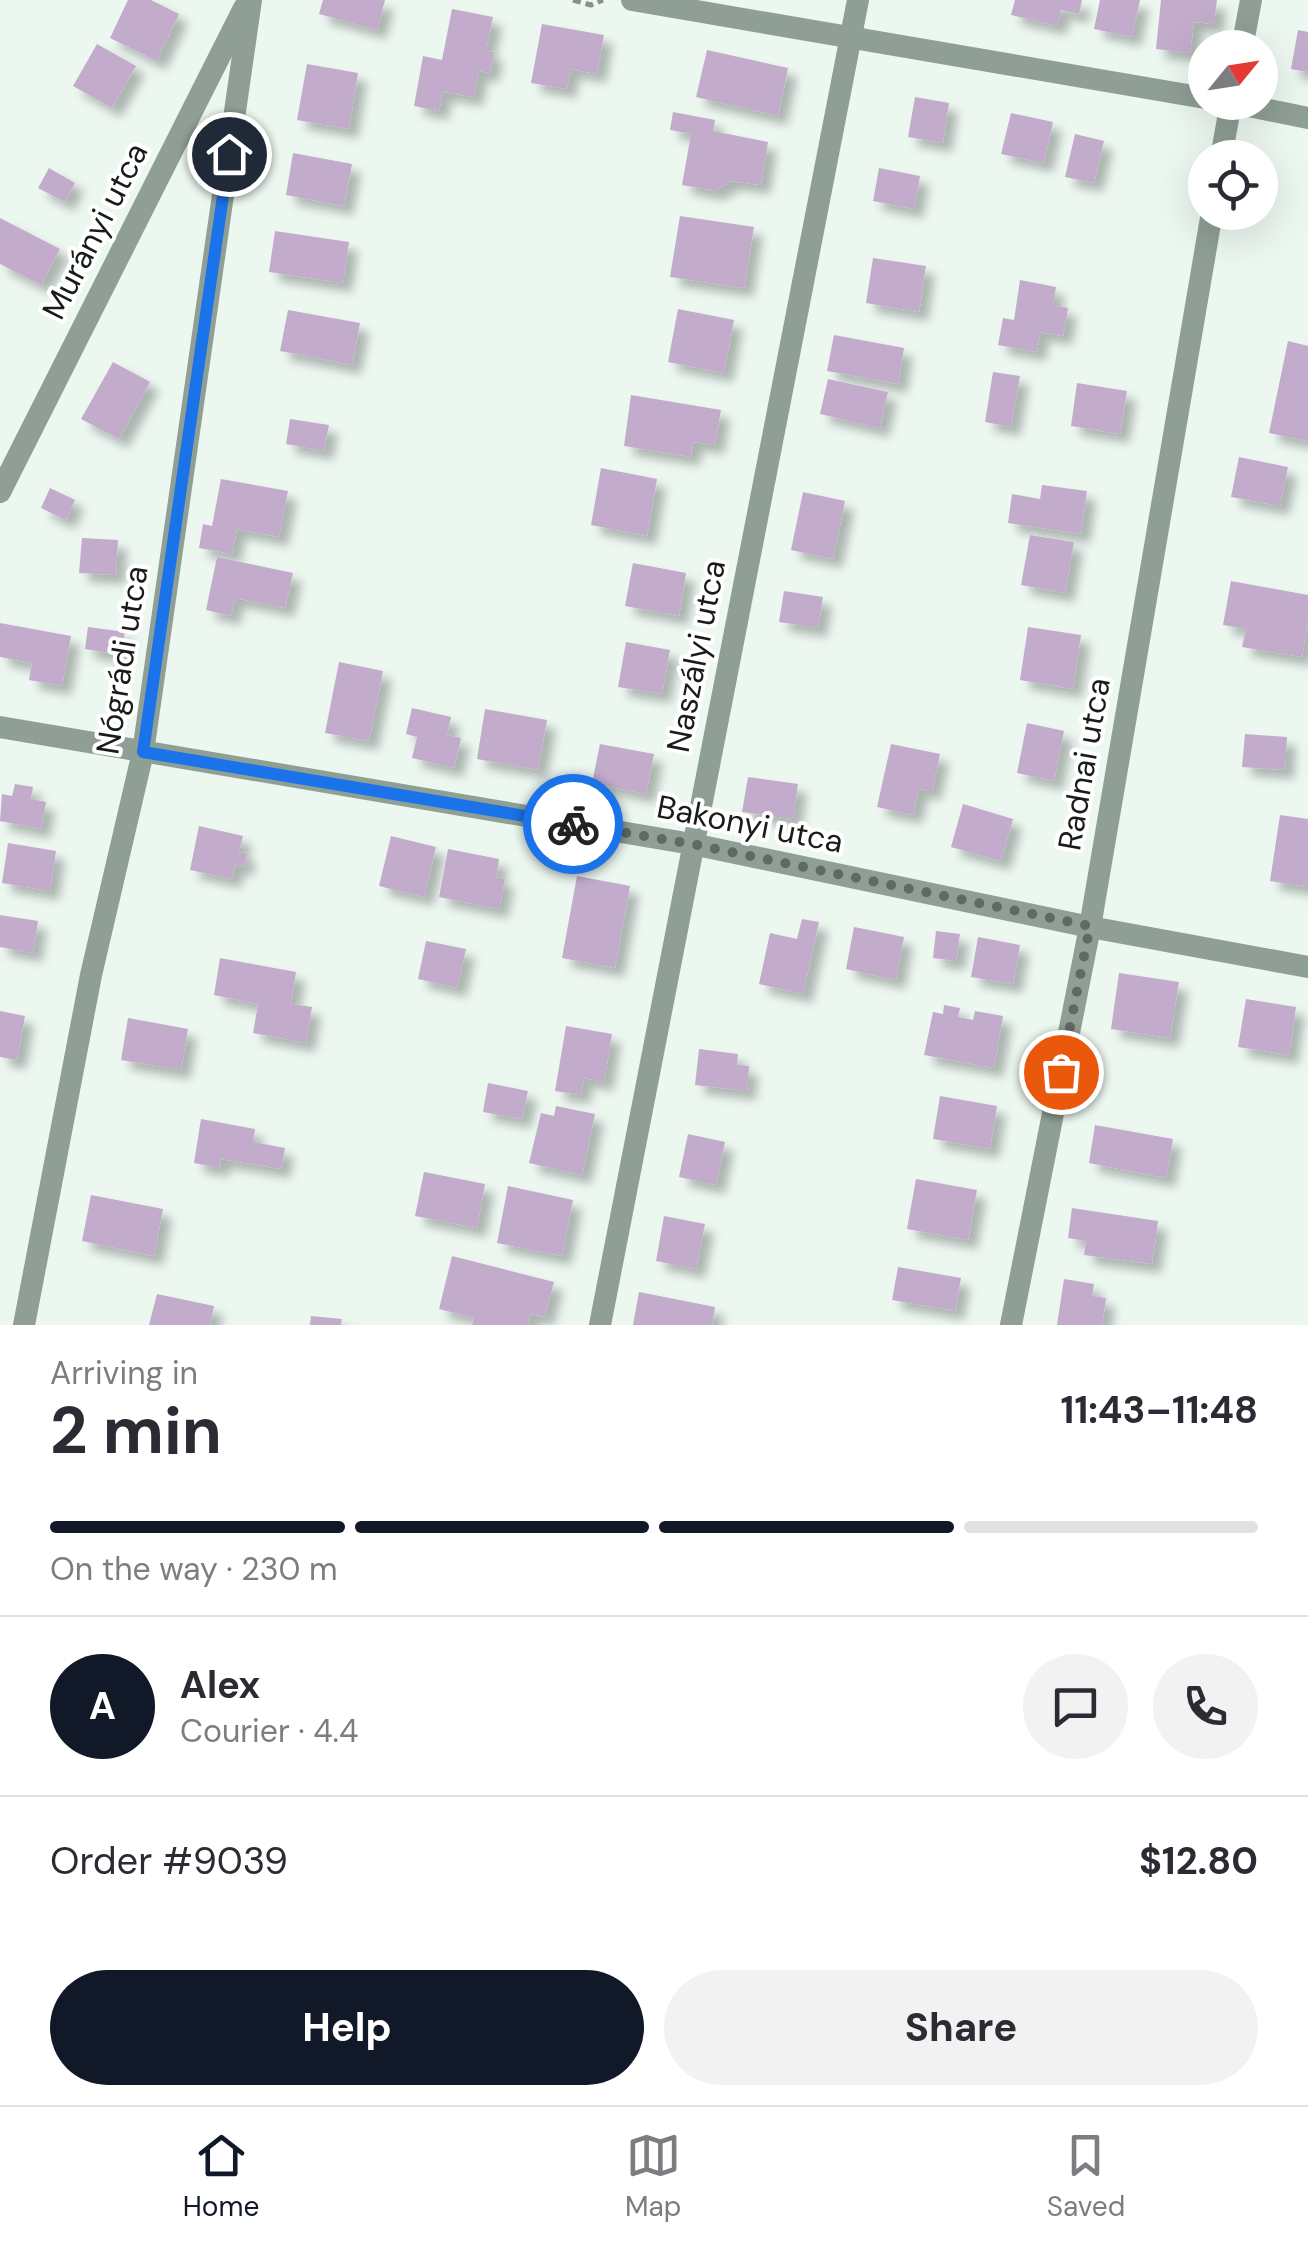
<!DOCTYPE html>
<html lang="en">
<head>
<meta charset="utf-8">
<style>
	body { margin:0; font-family:"DM Sans",sans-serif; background:#f2f2f3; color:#2b2b33; height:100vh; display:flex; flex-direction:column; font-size:38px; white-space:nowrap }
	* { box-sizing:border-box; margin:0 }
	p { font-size:32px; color:#7c7c81 }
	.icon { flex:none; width:55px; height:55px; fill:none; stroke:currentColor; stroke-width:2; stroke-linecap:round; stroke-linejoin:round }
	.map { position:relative; height:1325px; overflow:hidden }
	.sheet { display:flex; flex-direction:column; background:#fff; flex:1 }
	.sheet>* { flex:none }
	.needle { width:65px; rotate:60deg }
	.fabs { position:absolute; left:1188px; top:30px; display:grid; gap:20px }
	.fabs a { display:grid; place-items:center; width:90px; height:90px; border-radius:50%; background:#fff; box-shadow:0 10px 40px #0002; font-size:50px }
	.pin { position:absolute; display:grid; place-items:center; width:85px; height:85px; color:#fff; margin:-42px; border:5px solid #fff; border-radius:50%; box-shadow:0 2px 10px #0007 }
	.courier { position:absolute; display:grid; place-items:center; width:100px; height:100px; margin:-50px; border:8px solid #1a73e8; border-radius:50%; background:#fff; color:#222; box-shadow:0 2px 12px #0007 }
	.head em { font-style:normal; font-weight:700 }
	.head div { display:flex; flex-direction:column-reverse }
	.head { display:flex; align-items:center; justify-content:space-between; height:170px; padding:0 50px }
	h1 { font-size:65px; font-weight:700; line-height:75px }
	.bar { display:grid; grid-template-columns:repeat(4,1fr); gap:15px 10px; align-content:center; height:120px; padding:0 50px }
	.bar i { height:12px; border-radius:8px; background:#e1e1e2 }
	.bar .on { background:#111827 }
	.bar p { grid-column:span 4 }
	.line { display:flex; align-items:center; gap:25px; padding:0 50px; border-top:2px solid #e1e1e2 }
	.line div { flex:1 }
	.round { display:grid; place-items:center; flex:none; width:105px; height:105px; border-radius:52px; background:#f2f2f3 }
	.button { display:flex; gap:20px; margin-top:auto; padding:20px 50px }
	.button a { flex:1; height:115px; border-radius:60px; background:#111827; color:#fff; font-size:40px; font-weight:700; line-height:115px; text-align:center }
	.button a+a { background:#f2f2f3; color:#2b2b33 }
	.tab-bar { display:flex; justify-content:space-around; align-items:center; height:140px; border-top:2px solid #e1e1e2; background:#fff; font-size:28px; color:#7c7c81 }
	.tab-bar a { display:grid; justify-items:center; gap:5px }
	.tab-bar .on { color:#111827 }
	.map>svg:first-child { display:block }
	.building { fill:#c3abcc; filter:url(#shadow) }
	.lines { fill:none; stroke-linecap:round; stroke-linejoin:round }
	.path { stroke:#88908a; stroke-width:5; stroke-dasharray:8 5; stroke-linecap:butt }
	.street { stroke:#8f9f95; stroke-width:22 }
	.done { stroke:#626964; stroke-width:10; stroke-dasharray:0 18 }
	.route { stroke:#1a73e8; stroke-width:12 }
	.labels { text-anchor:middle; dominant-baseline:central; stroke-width:8; stroke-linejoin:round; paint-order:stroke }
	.street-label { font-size:32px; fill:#181c19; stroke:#fff }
</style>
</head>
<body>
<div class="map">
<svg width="1308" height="1325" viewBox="0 0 1308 1325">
	<defs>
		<filter id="shadow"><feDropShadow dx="9" dy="9" stdDeviation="5" flood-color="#0004"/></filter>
	</defs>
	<rect width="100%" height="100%" fill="#ecf7f0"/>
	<g class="building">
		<path d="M128 0H151L179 14 157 61 110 38Z"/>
		<path d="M323 0H385L377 30 319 14Z"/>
		<path d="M1015 0H1082L1079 14 1061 10 1057 26 1011 15Z"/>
		<path d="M1100 0H1140L1132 37 1094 29Z"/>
		<path d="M1161 0H1217L1214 24 1194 22 1190 53 1156 49Z"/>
		<path d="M452 9 493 17 486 51 494 52 490 73 479 71 474 97 443 92 439 111 414 106 423 56 442 60Z"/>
		<path d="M542 24 604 35 597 74 571 69 567 89 531 83Z"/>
		<path d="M1298 30 1308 32V72L1291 69Z"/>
		<path d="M97 44 136 66 112 108 73 86Z"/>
		<path d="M707 50 788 68 778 116 696 97Z"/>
		<path d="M307 64 358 73 349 129 297 120Z"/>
		<path d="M915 97 949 103 943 143 908 137Z"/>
		<path d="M673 112 715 120 713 131 768 142 761 185 731 181 715 191 682 185 691 134 670 130Z"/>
		<path d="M1011 113 1053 122 1044 163 1001 154Z"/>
		<path d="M1075 134 1104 141 1094 183 1065 177Z"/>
		<path d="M293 153 352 164 344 206 286 195Z"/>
		<path d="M49 168 75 183 65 202 38 188Z"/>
		<path d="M879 168 920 176 914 209 873 201Z"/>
		<path d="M680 216 754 227 744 288 670 277Z"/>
		<path d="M0 218 60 249 41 285 0 264Z"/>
		<path d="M275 231 349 242 343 283 269 272Z"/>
		<path d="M873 258 926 266 919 312 866 303Z"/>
		<path d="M1020 280 1056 287 1053 305 1068 308 1063 336 1040 332 1037 352 998 345 1003 318 1014 320Z"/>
		<path d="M678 309 734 320 724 373 668 362Z"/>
		<path d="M288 310 360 323 352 365 280 351Z"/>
		<path d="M834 335 904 348 898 384 827 371Z"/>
		<path d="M1288 341 1308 346V441L1269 433Z"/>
		<path d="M113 362 150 382 119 439 81 419Z"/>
		<path d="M993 372 1020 376 1011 427 985 422Z"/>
		<path d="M828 379 888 392 880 428 820 414Z"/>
		<path d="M1077 383 1127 391 1120 434 1071 426Z"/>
		<path d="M631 395 721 410 715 445 693 442 691 457 624 446Z"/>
		<path d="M290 419 329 425 324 451 286 444Z"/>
		<path d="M1239 457 1288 467 1280 506 1231 497Z"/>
		<path d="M601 468 657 479 647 536 591 525Z"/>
		<path d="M221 479 288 491 279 537 237 529 232 554 199 548 203 524 212 526Z"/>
		<path d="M1042 485 1087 491 1081 534 1008 523 1012 494 1040 499Z"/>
		<path d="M50 488 75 500 66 520 41 508Z"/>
		<path d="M803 492 845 501 833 559 791 550Z"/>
		<path d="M1030 535 1074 542 1065 593 1021 585Z"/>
		<path d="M82 538 118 540 116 575 79 573Z"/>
		<path d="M217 557 293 573 285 608 235 598 231 616 206 610Z"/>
		<path d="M633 563 686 573 679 616 625 606Z"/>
		<path d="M1231 581 1308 595V620L1302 657 1242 647 1246 629 1223 625Z"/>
		<path d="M784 591 823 597 818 628 779 622Z"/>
		<path d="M0 623 71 636 62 686 29 680 32 663 0 657Z"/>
		<path d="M88 627 125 632 121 655 85 649Z"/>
		<path d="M1028 627 1081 635 1073 689 1020 680Z"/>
		<path d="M626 642 670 650 662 694 618 687Z"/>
		<path d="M339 662 383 671 369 741 325 733Z"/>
		<path d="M412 708 451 717 447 735 461 738 454 768 412 758 417 737 406 734Z"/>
		<path d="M485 709 547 720 538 770 477 759Z"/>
		<path d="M1027 723 1064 731 1054 781 1017 773Z"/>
		<path d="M1245 734 1287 737 1285 770 1242 767Z"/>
		<path d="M600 744 654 754 646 794 592 783Z"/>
		<path d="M891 744 940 754 932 791 919 789 913 815 877 807Z"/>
		<path d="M748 777 798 784 793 819 742 812Z"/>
		<path d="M15 784 33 787 31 799 46 802 41 829 0 821 2 794 12 796Z"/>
		<path d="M963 804 1013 819 1001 861 951 847Z"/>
		<path d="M1280 815 1308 819V887L1270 881Z"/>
		<path d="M199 826 243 836 239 852 247 853 244 867 235 865 232 879 190 870Z"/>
		<path d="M391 836 436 847 424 897 379 886Z"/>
		<path d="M8 843 56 851 50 891 2 883Z"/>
		<path d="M448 849 499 859 496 877 505 879 499 909 439 897Z"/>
		<path d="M577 876 630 886 615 968 562 958Z"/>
		<path d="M0 915 38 921 33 953 0 947Z"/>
		<path d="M802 919 819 922 803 994 759 984 770 933 797 939Z"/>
		<path d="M854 927 904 937 896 980 846 969Z"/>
		<path d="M936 931 960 934 956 961 933 958Z"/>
		<path d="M978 937 1020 945 1013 984 971 977Z"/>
		<path d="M426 941 466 949 457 988 418 979Z"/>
		<path d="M220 958 296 972 291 1004 312 1007 306 1043 253 1033 258 1004 214 995Z"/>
		<path d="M1119 973 1179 982 1170 1038 1111 1029Z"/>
		<path d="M1246 999 1296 1007 1289 1055 1238 1047Z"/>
		<path d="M944 1005 960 1008 958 1017 973 1020 975 1011 1003 1016 994 1068 924 1055 933 1012 943 1014Z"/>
		<path d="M0 1011 25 1016 17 1060 0 1057Z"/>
		<path d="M128 1018 188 1029 181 1070 121 1060Z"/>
		<path d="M566 1026 612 1034 604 1082 584 1078 581 1095 555 1091Z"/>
		<path d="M699 1049 738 1054 737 1065 749 1066 747 1091 695 1085Z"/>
		<path d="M488 1083 528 1091 522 1119 483 1112Z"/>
		<path d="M940 1096 997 1106 990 1149 933 1139Z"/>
		<path d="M556 1106 595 1114 582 1175 529 1163 541 1113 554 1116Z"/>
		<path d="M201 1119 255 1129 253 1142 285 1148 281 1169 221 1159 220 1168 194 1163Z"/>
		<path d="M1095 1125 1173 1139 1166 1178 1089 1163Z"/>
		<path d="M688 1134 725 1142 716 1185 679 1177Z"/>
		<path d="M424 1172 485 1184 477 1228 415 1216Z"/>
		<path d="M916 1179 977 1190 968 1240 907 1229Z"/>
		<path d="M508 1186 573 1200 562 1256 497 1243Z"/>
		<path d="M91 1195 163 1209 154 1256 82 1241Z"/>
		<path d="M1072 1208 1158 1221 1152 1264 1084 1255 1086 1241 1068 1238Z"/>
		<path d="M664 1216 705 1224 696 1269 656 1261Z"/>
		<path d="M452 1256 554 1282 545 1317 531 1314 528 1325H472L474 1318 439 1309Z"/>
		<path d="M898 1267 961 1278 955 1311 892 1300Z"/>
		<path d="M1064 1279 1094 1284 1092 1296 1106 1298 1102 1325H1057Z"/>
		<path d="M639 1292 715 1307 712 1325H633Z"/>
		<path d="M157 1294 214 1306 210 1325H149Z"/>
		<path d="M311 1316 342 1319 341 1325H310Z"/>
	</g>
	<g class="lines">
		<path class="path" d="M573 0 591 5 603 0"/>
		<g class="street">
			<path d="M632 0 1205 98"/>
			<path d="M1242 48 1251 0"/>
			<path d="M1229 102 1308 118"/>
			<path d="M1221 158 1231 102"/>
			<path d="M0 492 244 8"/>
			<path d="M0 727 692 844 1090 927 1308 967"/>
			<path d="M24 1325 91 975 143 752 251 0"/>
			<path d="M600 1325 858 0"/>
			<path d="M1011 1325 1090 927 1212 212"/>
		</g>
	</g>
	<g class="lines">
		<path class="done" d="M573 824 692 844 1090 926 1061 1072"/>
		<path class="route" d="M229 154 143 752 573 824"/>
	</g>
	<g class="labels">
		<g class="street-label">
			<text transform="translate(95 231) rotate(-63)">Murányi utca</text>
			<text transform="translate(696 656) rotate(-79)">Naszályi utca</text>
			<text transform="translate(122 660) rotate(-81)">Nógrádi utca</text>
			<text transform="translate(1084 764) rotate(-80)">Radnai utca</text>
			<text transform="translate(750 824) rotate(11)">Bakonyi utca</text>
		</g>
	</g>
</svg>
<div class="fabs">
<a><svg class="needle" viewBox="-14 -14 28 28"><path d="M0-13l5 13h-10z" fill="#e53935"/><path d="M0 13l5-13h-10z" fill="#7c7c81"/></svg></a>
<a><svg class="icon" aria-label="locate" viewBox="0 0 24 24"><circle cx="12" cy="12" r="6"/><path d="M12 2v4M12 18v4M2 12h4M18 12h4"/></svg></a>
</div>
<div class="pin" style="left:1061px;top:1072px;background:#ea580c"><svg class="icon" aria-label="bag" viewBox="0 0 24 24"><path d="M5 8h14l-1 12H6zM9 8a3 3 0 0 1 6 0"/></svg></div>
<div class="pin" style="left:229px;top:154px;background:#1f2937"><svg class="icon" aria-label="home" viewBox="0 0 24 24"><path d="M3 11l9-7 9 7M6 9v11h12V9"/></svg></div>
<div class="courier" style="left:573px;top:824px"><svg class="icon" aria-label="bike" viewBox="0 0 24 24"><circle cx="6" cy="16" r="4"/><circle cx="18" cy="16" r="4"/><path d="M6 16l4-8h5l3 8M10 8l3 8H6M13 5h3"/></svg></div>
</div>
<section class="sheet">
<div class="head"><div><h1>2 min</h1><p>Arriving in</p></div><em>11:43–11:48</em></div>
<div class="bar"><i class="on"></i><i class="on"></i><i class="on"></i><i></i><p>On the way · 230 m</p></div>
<div class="line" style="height:180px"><b class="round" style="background:#111827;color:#fff">A</b><div><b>Alex</b><p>Courier · 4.4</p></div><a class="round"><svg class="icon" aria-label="chat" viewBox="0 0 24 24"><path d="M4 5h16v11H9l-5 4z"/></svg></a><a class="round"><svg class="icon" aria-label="phone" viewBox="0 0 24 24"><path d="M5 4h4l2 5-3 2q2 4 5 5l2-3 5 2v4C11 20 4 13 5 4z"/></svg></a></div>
<div class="line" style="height:130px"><div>Order #9039</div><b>$12.80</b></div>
<div class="button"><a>Help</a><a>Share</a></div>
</section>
<nav class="tab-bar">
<a class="on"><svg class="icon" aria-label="home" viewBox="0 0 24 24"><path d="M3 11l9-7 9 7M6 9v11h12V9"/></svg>Home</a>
<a><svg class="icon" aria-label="map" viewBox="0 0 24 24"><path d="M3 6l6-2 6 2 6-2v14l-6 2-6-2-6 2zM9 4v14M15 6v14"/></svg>Map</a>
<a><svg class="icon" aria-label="saved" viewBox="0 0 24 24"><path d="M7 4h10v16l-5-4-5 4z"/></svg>Saved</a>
</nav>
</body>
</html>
